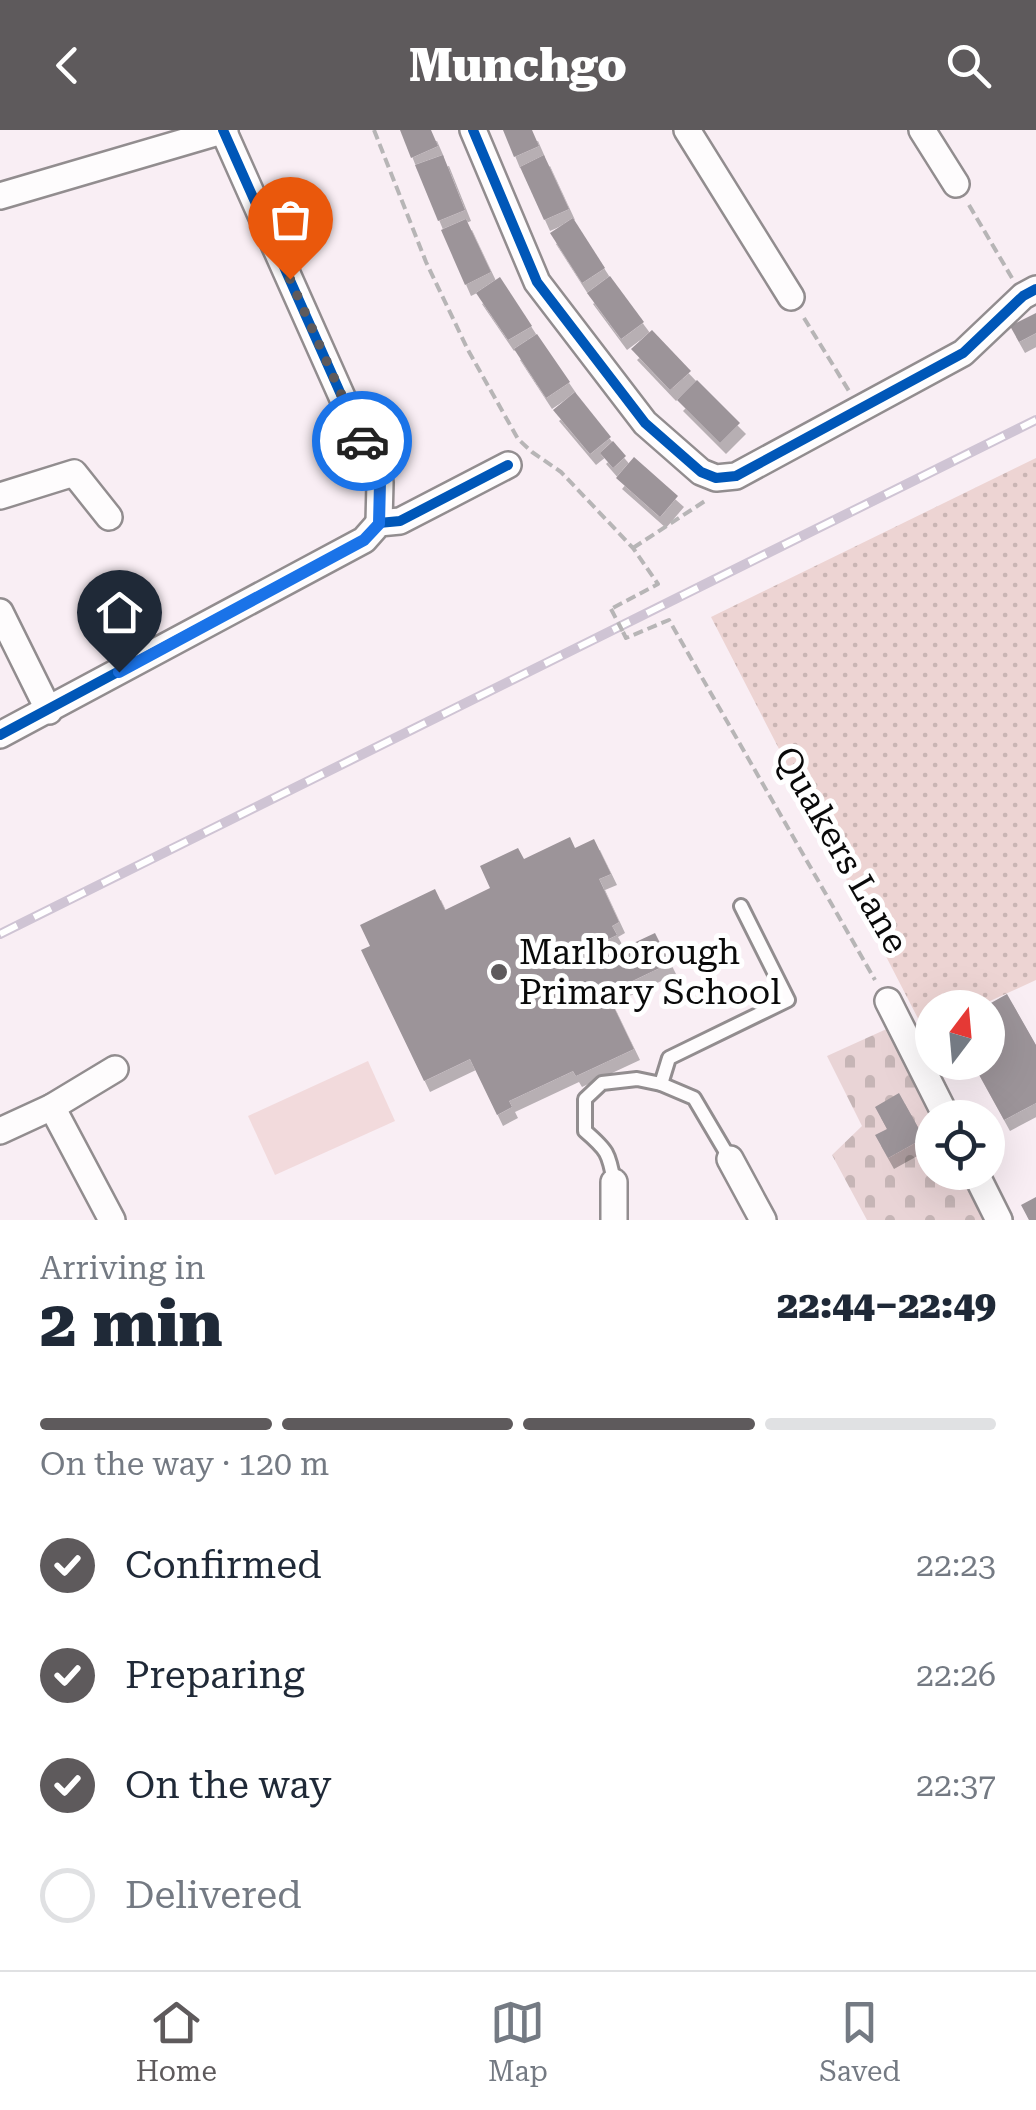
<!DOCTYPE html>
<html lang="en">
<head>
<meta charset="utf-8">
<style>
	body { margin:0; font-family:"Roboto Serif",serif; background:#f6f6f7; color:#1f2937; height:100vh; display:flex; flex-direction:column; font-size:38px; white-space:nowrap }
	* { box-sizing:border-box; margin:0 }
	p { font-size:32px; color:#747a83 }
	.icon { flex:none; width:55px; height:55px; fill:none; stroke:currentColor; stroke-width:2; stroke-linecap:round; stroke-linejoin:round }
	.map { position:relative; height:1090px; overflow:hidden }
	.drawer { display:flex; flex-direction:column; background:#fff; flex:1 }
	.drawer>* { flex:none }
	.needle { width:65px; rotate:16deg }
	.buttons { position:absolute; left:915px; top:860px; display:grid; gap:20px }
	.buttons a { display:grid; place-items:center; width:90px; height:90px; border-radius:50%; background:#fff; box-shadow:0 10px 40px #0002; font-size:50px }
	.pin { position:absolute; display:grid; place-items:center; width:85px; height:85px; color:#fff; margin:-102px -42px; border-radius:50% 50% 50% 0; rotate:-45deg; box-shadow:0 0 10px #0007 }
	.pin .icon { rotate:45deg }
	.courier { position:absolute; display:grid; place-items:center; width:100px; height:100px; margin:-50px; border:8px solid #1a73e8; border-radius:50%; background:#fff; color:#222; box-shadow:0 2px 12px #0007 }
	.headline em { font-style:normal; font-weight:800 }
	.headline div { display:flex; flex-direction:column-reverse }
	.headline { display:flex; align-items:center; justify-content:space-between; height:170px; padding:0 40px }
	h1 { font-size:65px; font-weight:800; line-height:75px }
	.bar { display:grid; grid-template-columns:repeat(4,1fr); gap:15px 10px; align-content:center; height:120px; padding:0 40px }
	.bar i { height:12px; border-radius:8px; background:#e0e1e3 }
	.bar .active { background:#5e5a5c }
	.bar p { grid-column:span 4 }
	ol { padding:0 40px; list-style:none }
	li { display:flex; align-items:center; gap:30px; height:110px }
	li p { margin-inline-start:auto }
	li .icon { padding:10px; border-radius:50%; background:#5e5a5c; color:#fff; stroke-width:4 }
	li:last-child { color:#747a83 }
	li i { width:55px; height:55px; border:5px solid #e0e1e3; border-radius:50% }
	header { display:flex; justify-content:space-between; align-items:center; height:130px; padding:0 40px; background:#5e5a5c; color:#fff; font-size:45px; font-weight:800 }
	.tab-bar { display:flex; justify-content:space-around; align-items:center; height:140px; border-top:2px solid #e0e1e3; background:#fff; font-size:28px; color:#747a83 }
	.tab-bar a { display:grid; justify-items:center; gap:5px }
	.tab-bar .active { color:#5e5a5c }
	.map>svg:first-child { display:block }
	.cemetery { fill:url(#cemetery-stones) }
	.park { fill:url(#park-dots) }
	.pitch { fill:#f2dadc }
	.building { fill:#9c9499; filter:url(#shadow) }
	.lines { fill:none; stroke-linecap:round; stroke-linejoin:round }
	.service-casing { stroke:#928d8f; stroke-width:18 }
	.minor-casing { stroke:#928d8f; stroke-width:30 }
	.path { stroke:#b7b5b6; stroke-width:4; stroke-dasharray:10 5; stroke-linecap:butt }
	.service { stroke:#fefcfd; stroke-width:12 }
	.minor { stroke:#fefcfd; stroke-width:25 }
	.rail-casing { stroke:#cfc4d4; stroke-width:10 }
	.rail { stroke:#fff; stroke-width:6; stroke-dasharray:19; stroke-linecap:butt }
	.path-bridge { stroke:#b7b5b6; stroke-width:4; stroke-dasharray:10 5; stroke-linecap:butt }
	.cycleway-casing { stroke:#fff; stroke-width:16 }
	.cycleway { stroke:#0057b8; stroke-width:10 }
	.done { stroke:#5e5a5c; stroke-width:10; stroke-dasharray:0 18 }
	.route { stroke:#1a73e8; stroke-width:12 }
	.poi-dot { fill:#5e5a5c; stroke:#fff; stroke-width:4 }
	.labels { text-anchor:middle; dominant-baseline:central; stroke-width:10; stroke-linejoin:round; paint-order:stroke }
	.street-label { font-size:35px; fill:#0a0a0a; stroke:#fff }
	.poi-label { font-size:35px; fill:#0a0a0a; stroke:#fff; text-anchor:start }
</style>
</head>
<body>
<header><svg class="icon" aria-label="back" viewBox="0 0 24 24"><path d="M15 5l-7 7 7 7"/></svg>Munchgo<svg class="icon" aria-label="search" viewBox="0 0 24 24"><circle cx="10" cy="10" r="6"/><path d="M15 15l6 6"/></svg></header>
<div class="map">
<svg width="1036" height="1090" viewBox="0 0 1036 1090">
	<defs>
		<pattern id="cemetery-stones" width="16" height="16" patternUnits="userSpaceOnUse" patternTransform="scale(2.5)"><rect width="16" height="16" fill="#e9d4d6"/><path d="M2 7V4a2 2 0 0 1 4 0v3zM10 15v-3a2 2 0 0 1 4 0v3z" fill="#c6b5b6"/></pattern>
		<pattern id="park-dots" width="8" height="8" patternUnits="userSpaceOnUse" patternTransform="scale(2.5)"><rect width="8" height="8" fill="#edd4d3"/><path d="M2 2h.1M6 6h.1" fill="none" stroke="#cab5b4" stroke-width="1.8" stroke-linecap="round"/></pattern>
		<filter id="shadow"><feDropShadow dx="6" dy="11" stdDeviation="0" flood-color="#0004"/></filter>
	</defs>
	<rect width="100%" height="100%" fill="#f9eef4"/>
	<path class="cemetery" d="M891 897 937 987 932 988V1042L965 1043 990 1090H867L832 1025 862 996 827 926Z"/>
	<path class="park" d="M1036 328V850L977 877 932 878V899L925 902 711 487Z"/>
	<path class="pitch" d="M368 931 395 991 275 1045 248 986Z"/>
	<g class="building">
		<path d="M400 0H431L438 16 411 28Z"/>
		<path d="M503 0H532L539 16 514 27Z"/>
		<path d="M443 25 465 80 438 91 415 35Z"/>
		<path d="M544 25 569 79 544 90 520 37Z"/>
		<path d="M573 88 605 138 582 153 550 103Z"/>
		<path d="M466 89 491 142 465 155 441 100Z"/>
		<path d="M610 146 644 192 621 209 587 163Z"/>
		<path d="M500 147 532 196 508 210 476 163Z"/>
		<path d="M1036 183V203L1019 212 1010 196Z"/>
		<path d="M652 200 691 241 670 260 631 219Z"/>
		<path d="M537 204 570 252 546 268 514 219Z"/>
		<path d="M697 250 740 293 720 313 677 270Z"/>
		<path d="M575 262 611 307 590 324 553 280Z"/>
		<path d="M613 311 626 326 613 338 600 323Z"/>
		<path d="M634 327 678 366 660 387 616 348Z"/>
		<path d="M570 707 575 718 594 709 611 744 599 749 619 792 612 796 617 805 602 812 608 825 655 803 670 833 607 863 634 919 576 946 573 941 509 971 512 977 497 985 470 929 424 951 361 820 370 816 360 795 435 759 445 780 490 758 480 736 518 718 524 729Z"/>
		<path d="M1007 864 1036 915V973L1004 990 972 932H988V878H982Z"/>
		<path d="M899 963 924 1008 888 1028 875 1005 887 999 875 977Z"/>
		<path d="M1036 1067V1090H1029L1021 1075Z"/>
	</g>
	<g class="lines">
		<defs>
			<g id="service">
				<path d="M661 954 669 928 788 870 741 776"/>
				<path d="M614 1052C609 1023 607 1020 585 1001V969L602 953 637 949 661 954 694 968 730 1029"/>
			</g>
			<g id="minor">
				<path d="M223 0 380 352 379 393"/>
				<path d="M473 0 537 152 645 293 701 342 716 348 736 346 963 223 1023 166 1036 159"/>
				<path d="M687 0 791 167"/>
				<path d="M922 0 956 54"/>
				<path d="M0 66 225 0"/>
				<path d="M0 366 74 343 109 387"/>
				<path d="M0 482 49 581"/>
				<path d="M0 605 364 410 379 393 400 391 508 335"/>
				<path d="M888 871 947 988"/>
				<path d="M52 977 115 939"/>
				<path d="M0 1001 52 977 112 1090"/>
				<path d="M730 1029 763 1090"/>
				<path d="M975 1042 999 1090"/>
				<path d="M614 1090V1052"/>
			</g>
		</defs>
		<use href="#service" class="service-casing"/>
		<use href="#minor" class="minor-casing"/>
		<g class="path">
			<path d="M374 0 426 132 468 220 518 309 532 322 561 342 633 418 658 454 611 479"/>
			<path d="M969 75 1012 148"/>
			<path d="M804 188 849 261"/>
			<path d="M633 418 708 369"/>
			<path d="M623 502 626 508 669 490 875 850"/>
		</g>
		<use href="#service" class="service"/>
		<use href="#minor" class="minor"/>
		<defs>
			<path id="rail" d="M0 804 1036 290"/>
		</defs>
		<use href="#rail" class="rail-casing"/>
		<use href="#rail" class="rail"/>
		<path class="path-bridge" d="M611 479 623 502"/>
		<defs>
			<g id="cycleway">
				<path d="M223 0 380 352 379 393"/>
				<path d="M473 0 537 152 645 293 701 342 716 348 736 346 963 223 1023 166 1036 159"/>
				<path d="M0 605 364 410 379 393 400 391 508 335"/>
			</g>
		</defs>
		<use href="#cycleway" class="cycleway-casing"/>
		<use href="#cycleway" class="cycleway"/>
	</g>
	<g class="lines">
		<path class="done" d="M290 149 362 311"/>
		<path class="route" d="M119 542 364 410 379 394 380 352 362 311"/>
	</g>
	<circle class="poi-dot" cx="499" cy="842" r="10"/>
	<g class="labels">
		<g class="street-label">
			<text transform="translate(841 720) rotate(60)">Quakers Lane</text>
		</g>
		<g class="poi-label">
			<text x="519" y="822">Marlborough<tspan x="519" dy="40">Primary School</tspan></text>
		</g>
	</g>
</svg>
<div class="buttons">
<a><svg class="needle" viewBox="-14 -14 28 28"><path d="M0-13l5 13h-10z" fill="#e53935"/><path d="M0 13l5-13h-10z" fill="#747a83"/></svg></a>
<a><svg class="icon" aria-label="locate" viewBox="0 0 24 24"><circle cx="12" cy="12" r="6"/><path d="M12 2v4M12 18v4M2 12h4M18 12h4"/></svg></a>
</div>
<div class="pin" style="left:290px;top:149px;background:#ea580c"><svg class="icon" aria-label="bag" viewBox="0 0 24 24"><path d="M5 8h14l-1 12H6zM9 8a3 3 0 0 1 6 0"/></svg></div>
<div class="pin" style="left:119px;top:542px;background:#1f2937"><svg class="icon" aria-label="home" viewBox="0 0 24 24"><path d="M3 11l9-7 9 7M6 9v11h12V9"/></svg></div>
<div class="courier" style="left:362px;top:311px"><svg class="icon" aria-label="car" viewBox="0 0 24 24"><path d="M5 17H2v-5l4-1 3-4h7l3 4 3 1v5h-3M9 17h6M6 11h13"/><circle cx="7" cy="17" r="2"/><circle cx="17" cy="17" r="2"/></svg></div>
</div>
<section class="drawer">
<div class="headline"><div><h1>2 min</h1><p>Arriving in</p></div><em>22:44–22:49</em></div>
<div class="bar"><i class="active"></i><i class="active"></i><i class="active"></i><i></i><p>On the way · 120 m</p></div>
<ol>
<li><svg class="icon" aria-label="check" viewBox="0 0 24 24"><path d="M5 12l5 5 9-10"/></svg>Confirmed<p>22:23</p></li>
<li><svg class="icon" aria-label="check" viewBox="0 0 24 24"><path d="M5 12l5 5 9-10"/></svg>Preparing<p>22:26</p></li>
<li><svg class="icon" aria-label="check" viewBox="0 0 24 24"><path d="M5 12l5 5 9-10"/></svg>On the way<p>22:37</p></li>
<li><i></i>Delivered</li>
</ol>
</section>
<nav class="tab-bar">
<a class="active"><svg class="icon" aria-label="home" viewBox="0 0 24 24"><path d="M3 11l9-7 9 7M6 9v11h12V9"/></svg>Home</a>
<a><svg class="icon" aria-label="map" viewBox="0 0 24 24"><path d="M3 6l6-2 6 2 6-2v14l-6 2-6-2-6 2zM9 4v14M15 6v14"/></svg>Map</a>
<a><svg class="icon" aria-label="saved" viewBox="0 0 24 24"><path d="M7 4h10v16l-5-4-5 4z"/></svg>Saved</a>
</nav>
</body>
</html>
